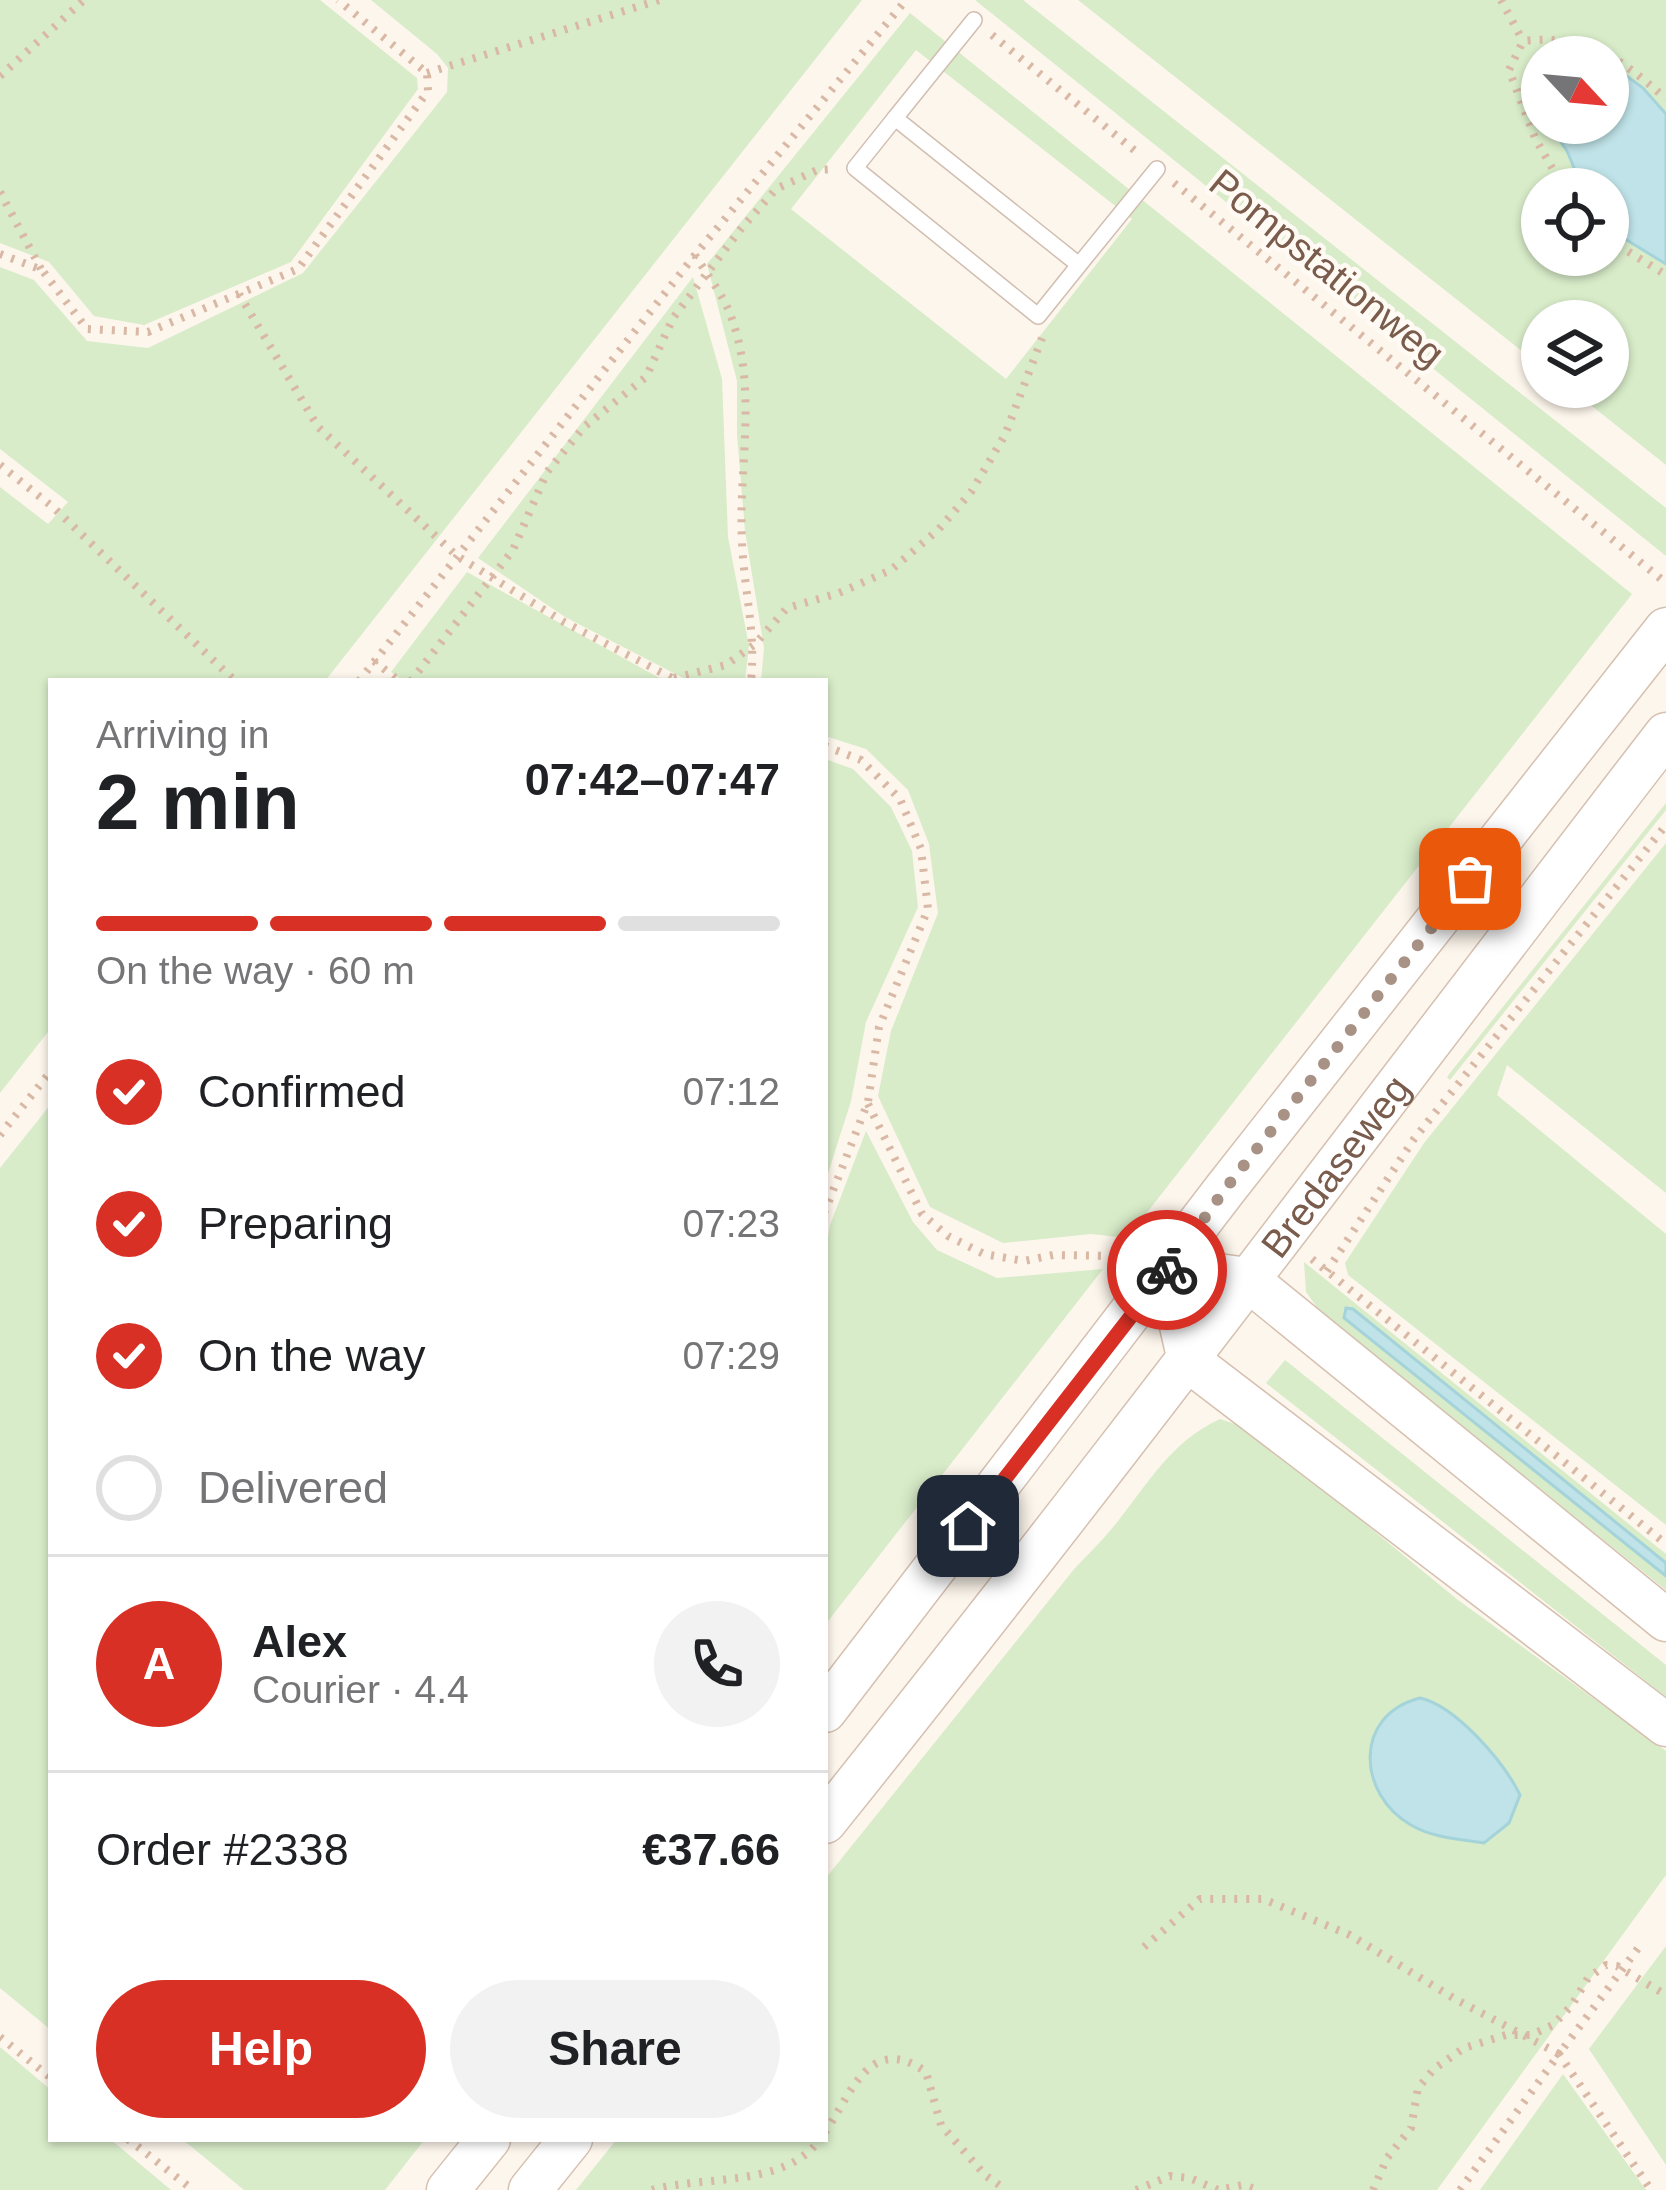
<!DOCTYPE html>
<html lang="en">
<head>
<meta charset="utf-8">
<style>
	body { margin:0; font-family:Arial,sans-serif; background:#f2f2f2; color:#202124; height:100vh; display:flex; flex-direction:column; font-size:45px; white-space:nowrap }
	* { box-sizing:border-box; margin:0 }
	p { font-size:39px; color:#757577 }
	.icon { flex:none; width:66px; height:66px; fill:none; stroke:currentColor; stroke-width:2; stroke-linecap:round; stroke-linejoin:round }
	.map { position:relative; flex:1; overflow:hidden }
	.drawer { position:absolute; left:48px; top:678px; width:780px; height:1464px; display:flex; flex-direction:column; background:#fff; border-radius:0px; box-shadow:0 3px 9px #0004 }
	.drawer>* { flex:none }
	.needle { width:78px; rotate:116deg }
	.controls { position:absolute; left:1521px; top:36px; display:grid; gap:24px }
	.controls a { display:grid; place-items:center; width:108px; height:108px; border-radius:50%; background:#fff; box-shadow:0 3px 9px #0004; font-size:60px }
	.pin { position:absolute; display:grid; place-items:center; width:102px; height:102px; color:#fff; margin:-51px; border-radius:24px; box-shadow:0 6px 18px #0006 }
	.courier { position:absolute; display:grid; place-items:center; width:120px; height:120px; margin:-60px; border:9px solid #d93025; border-radius:50%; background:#fff; color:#222; box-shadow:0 3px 15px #0007 }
	.head em { font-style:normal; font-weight:600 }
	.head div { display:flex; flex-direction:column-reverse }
	.head { display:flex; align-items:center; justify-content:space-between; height:204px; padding:0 48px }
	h1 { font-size:78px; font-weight:600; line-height:90px }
	.bar { display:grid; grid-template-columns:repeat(4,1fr); gap:18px 12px; align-content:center; height:144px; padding:0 48px }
	.bar i { height:15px; border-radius:9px; background:#e0e0e0 }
	.bar .selected { background:#d93025 }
	.bar p { grid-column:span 4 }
	.line { display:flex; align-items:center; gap:30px; padding:0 48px; border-top:3px solid #e0e0e0 }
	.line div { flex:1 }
	.round { display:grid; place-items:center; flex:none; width:126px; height:126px; border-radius:63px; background:#f2f2f2 }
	ol { padding:0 48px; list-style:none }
	li { display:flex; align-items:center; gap:36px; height:132px }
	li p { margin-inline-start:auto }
	li .icon { padding:12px; border-radius:50%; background:#d93025; color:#fff; stroke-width:4 }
	li:last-child { color:#757577 }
	li i { width:66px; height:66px; border:6px solid #e0e0e0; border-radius:50% }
	.action { display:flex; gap:24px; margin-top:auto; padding:24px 48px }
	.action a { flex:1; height:138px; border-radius:72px; background:#d93025; color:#fff; font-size:48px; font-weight:600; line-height:138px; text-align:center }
	.action a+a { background:#f2f2f2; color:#202124 }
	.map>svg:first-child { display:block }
	.green { fill:#d8ecc9; fill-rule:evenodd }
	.water { fill:#bfe3e8; stroke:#a5d3da; stroke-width:3 }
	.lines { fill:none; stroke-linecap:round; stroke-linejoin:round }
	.service-casing { stroke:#d1beb0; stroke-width:18 }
	.secondary-casing { stroke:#d6c0b0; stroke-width:45 }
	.path { stroke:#d9b8a5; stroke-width:8; stroke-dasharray:3 9; stroke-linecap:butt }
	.service { stroke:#fff; stroke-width:15 }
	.secondary { stroke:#fff; stroke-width:42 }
	.done { stroke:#a89285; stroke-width:12; stroke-dasharray:0 21.6 }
	.route { stroke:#d93025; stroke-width:15 }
	.labels { text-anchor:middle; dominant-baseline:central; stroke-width:9; stroke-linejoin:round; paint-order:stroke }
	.street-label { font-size:39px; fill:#7a5c4d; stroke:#fffaf3 }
</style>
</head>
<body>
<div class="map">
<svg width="1666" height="2190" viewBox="0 0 1666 2190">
	<rect width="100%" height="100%" fill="#fdf6ec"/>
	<g class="green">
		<path d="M0 0H320L417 78 418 89 291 262 144 325 94 316 49 262 0 243Z"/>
		<path d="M371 0H862L325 681H51V1028L0 1093V487L48 524 68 502 0 449V267L34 280 87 341 148 348 303 273 447 92 448 68 437 54Z"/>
		<path d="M975 0H1023L1666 508V556Z"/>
		<path d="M1078 0H1666V465L1568 387H1608V321H1542V367ZM1542 57H1608V123H1542ZM1542 189H1608V255H1542Z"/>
		<path d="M910 13 1632 594 1127 1238 1091 1234 1003 1243 930 1207 878 1096 891 1031 938 913 929 844 908 790 866 749 825 736V681H761L764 648 745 531 737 434V381L707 264ZM916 50 1132 219 1006 379 791 209Z"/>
		<path d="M693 277 722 379 728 537 749 646 745 681H689L565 617 478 558Z"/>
		<path d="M467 572 665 681H403L391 672Z"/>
		<path d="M825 759 853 769 891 807 912 851 918 907 866 1022 851 1101 825 1183Z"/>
		<path d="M1666 803V810L1450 1080 1447 1077 1450 1073Z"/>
		<path d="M1666 843V1193L1507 1065 1497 1095 1666 1234V1525L1348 1275 1345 1263 1424 1143Z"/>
		<path d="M51 1104V2030L0 1988V1168Z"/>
		<path d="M866 1131 913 1222 937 1250 997 1278 1103 1269 825 1625V1258L830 1225Z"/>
		<path d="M1304 1262 1666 1554V1563L1354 1309 1343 1314 1666 1576V1590L1324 1317 1306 1292Z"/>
		<path d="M1285 1360 1666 1665V1697L1266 1383Z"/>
		<path d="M1220 1419 1250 1429 1458 1600 1666 1751V1875L1437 2190H576L617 2139H825V1879L1075 1568C1088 1554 1102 1541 1114 1526 1148 1484 1170 1442 1220 1419Z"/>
		<path d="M1666 1946V2165L1589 2049Z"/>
		<path d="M0 2047 51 2090V2139H110L171 2190H0Z"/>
		<path d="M1563 2074 1646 2190H1480Z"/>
		<path d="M182 2139H425L385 2190H244Z"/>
	</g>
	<g class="water">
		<path d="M1608 62 1643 88 1666 114V264L1612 231 1608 224V189H1583L1567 151 1548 123H1608Z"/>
		<path d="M1346 1308 1353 1309 1666 1563V1576L1344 1318Z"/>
		<path d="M1420 1698C1456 1706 1504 1762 1520 1795L1509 1823 1484 1843C1459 1839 1433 1838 1411 1825 1357 1794 1353 1715 1420 1698Z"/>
	</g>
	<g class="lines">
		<defs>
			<g id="service">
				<path d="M974 20 895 118 1079 265 1157 169"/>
				<path d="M895 118 855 168 1038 316 1079 265"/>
			</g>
			<g id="secondary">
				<path d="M1168 1268 1189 1361 1666 1725"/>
				<path d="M1168 1268 1247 1279 1666 1620"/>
				<path d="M825 1711 1226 1188 1666 629"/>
				<path id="s1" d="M825 1822C1112 1465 1386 1097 1666 734"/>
				<path d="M448 2190 489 2139"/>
				<path d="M530 2190 571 2139"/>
			</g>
		</defs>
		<use href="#service" class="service-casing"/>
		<use href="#secondary" class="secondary-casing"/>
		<g class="path">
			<path d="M1501 0 1523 41"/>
			<path d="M992 35 1139 154"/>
			<path d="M427 73 659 0"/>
			<path d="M0 76 84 0"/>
			<path d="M1174 183 1666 583"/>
			<path d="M1564 189 1535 138 1509 70 1523 41C1588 34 1619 57 1666 99"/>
			<path d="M0 192 41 269"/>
			<path d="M1608 239 1666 275"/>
			<path d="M0 254 42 270 87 329 148 332 298 269 428 91 427 73 338 0"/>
			<path d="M695 255C707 275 725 297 732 319 758 393 738 467 742 542 744 591 756 630 751 681"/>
			<path d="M239 294 318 427 457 556 564 622 678 681"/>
			<path d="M0 465 54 508 235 681"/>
			<path d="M374 661 399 681"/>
			<path d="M674 678 726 665 755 644 787 608 839 593 891 570 939 529 971 492 1005 435 1042 338"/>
			<path d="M359 681 695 255 906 0"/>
			<path d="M411 681 513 550 547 472 584 427 646 377 673 318 740 230 776 189 817 170 835 169"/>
			<path d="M825 746 861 760 900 799 921 849 928 909 879 1027 868 1102 825 1211"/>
			<path d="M868 1104 922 1214 948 1236 984 1254 1024 1261 1053 1255 1124 1256"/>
			<path d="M0 1135 51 1071"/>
			<path d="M1312 1259 1666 1544"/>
			<path d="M1327 1271 1414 1139 1666 825"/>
			<path d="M1144 1947 1200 1899H1263L1350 1935 1455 1999 1559 2054 1639 1947"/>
			<path d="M0 2037 51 2078"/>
			<path d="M825 2132C850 2097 869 2031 926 2072L941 2125 985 2175 1006 2190"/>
			<path d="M128 2139 193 2190"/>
			<path d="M652 2190C703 2175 786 2188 820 2139"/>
			<path d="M1136 2190 1170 2176 1190 2178 1218 2190 1243 2185 1258 2190"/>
			<path d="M1373 2190 1387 2158 1411 2128 1418 2088 1434 2069 1464 2048 1506 2035H1531L1553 2025 1572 2005 1588 1978 1606 1965 1617 1966 1666 1995"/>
			<path d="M1460 2190 1559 2054 1651 2190"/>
		</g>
		<use href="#service" class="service"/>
		<use href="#secondary" class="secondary"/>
	</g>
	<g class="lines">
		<path class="done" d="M1167 1270 1226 1188 1470 879"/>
		<path class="route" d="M968 1526 1167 1270"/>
	</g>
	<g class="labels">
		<g class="street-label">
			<text transform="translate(1327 268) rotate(39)">Pompstationweg</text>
			<text stroke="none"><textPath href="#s1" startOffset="831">Bredaseweg</textPath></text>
		</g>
	</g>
</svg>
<div class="controls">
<a><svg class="needle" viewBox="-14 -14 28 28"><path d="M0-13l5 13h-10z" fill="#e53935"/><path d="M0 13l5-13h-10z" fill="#757577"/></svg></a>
<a><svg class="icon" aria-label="locate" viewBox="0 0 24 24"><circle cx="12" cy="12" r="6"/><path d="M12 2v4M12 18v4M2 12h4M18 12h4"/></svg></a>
<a><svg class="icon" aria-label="layers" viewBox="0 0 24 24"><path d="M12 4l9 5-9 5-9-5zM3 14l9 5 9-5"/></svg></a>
</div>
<div class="pin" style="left:1470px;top:879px;background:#ea580c"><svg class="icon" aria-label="bag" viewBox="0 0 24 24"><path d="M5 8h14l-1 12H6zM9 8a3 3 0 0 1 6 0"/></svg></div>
<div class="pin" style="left:968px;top:1526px;background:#1f2937"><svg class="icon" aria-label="home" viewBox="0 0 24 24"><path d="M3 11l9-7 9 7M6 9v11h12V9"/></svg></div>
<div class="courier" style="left:1167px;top:1270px"><svg class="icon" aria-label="bike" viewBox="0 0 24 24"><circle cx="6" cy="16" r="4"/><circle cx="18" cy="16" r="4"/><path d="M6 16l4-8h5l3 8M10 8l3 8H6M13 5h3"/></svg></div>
<section class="drawer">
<div class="head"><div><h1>2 min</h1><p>Arriving in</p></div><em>07:42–07:47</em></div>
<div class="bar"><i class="selected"></i><i class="selected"></i><i class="selected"></i><i></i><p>On the way · 60 m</p></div>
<ol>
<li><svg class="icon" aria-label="check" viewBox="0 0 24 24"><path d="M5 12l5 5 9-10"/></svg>Confirmed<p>07:12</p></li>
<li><svg class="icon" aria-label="check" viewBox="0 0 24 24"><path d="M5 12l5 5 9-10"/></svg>Preparing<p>07:23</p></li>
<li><svg class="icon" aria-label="check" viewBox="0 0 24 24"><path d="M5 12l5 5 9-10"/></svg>On the way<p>07:29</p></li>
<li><i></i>Delivered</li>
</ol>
<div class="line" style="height:216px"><b class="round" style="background:#d93025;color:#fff">A</b><div><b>Alex</b><p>Courier · 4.4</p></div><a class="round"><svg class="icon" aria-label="phone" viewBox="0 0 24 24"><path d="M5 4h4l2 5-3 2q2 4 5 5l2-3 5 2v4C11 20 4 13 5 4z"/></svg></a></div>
<div class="line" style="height:156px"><div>Order #2338</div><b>€37.66</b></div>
<div class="action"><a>Help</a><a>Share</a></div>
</section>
</div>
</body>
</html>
